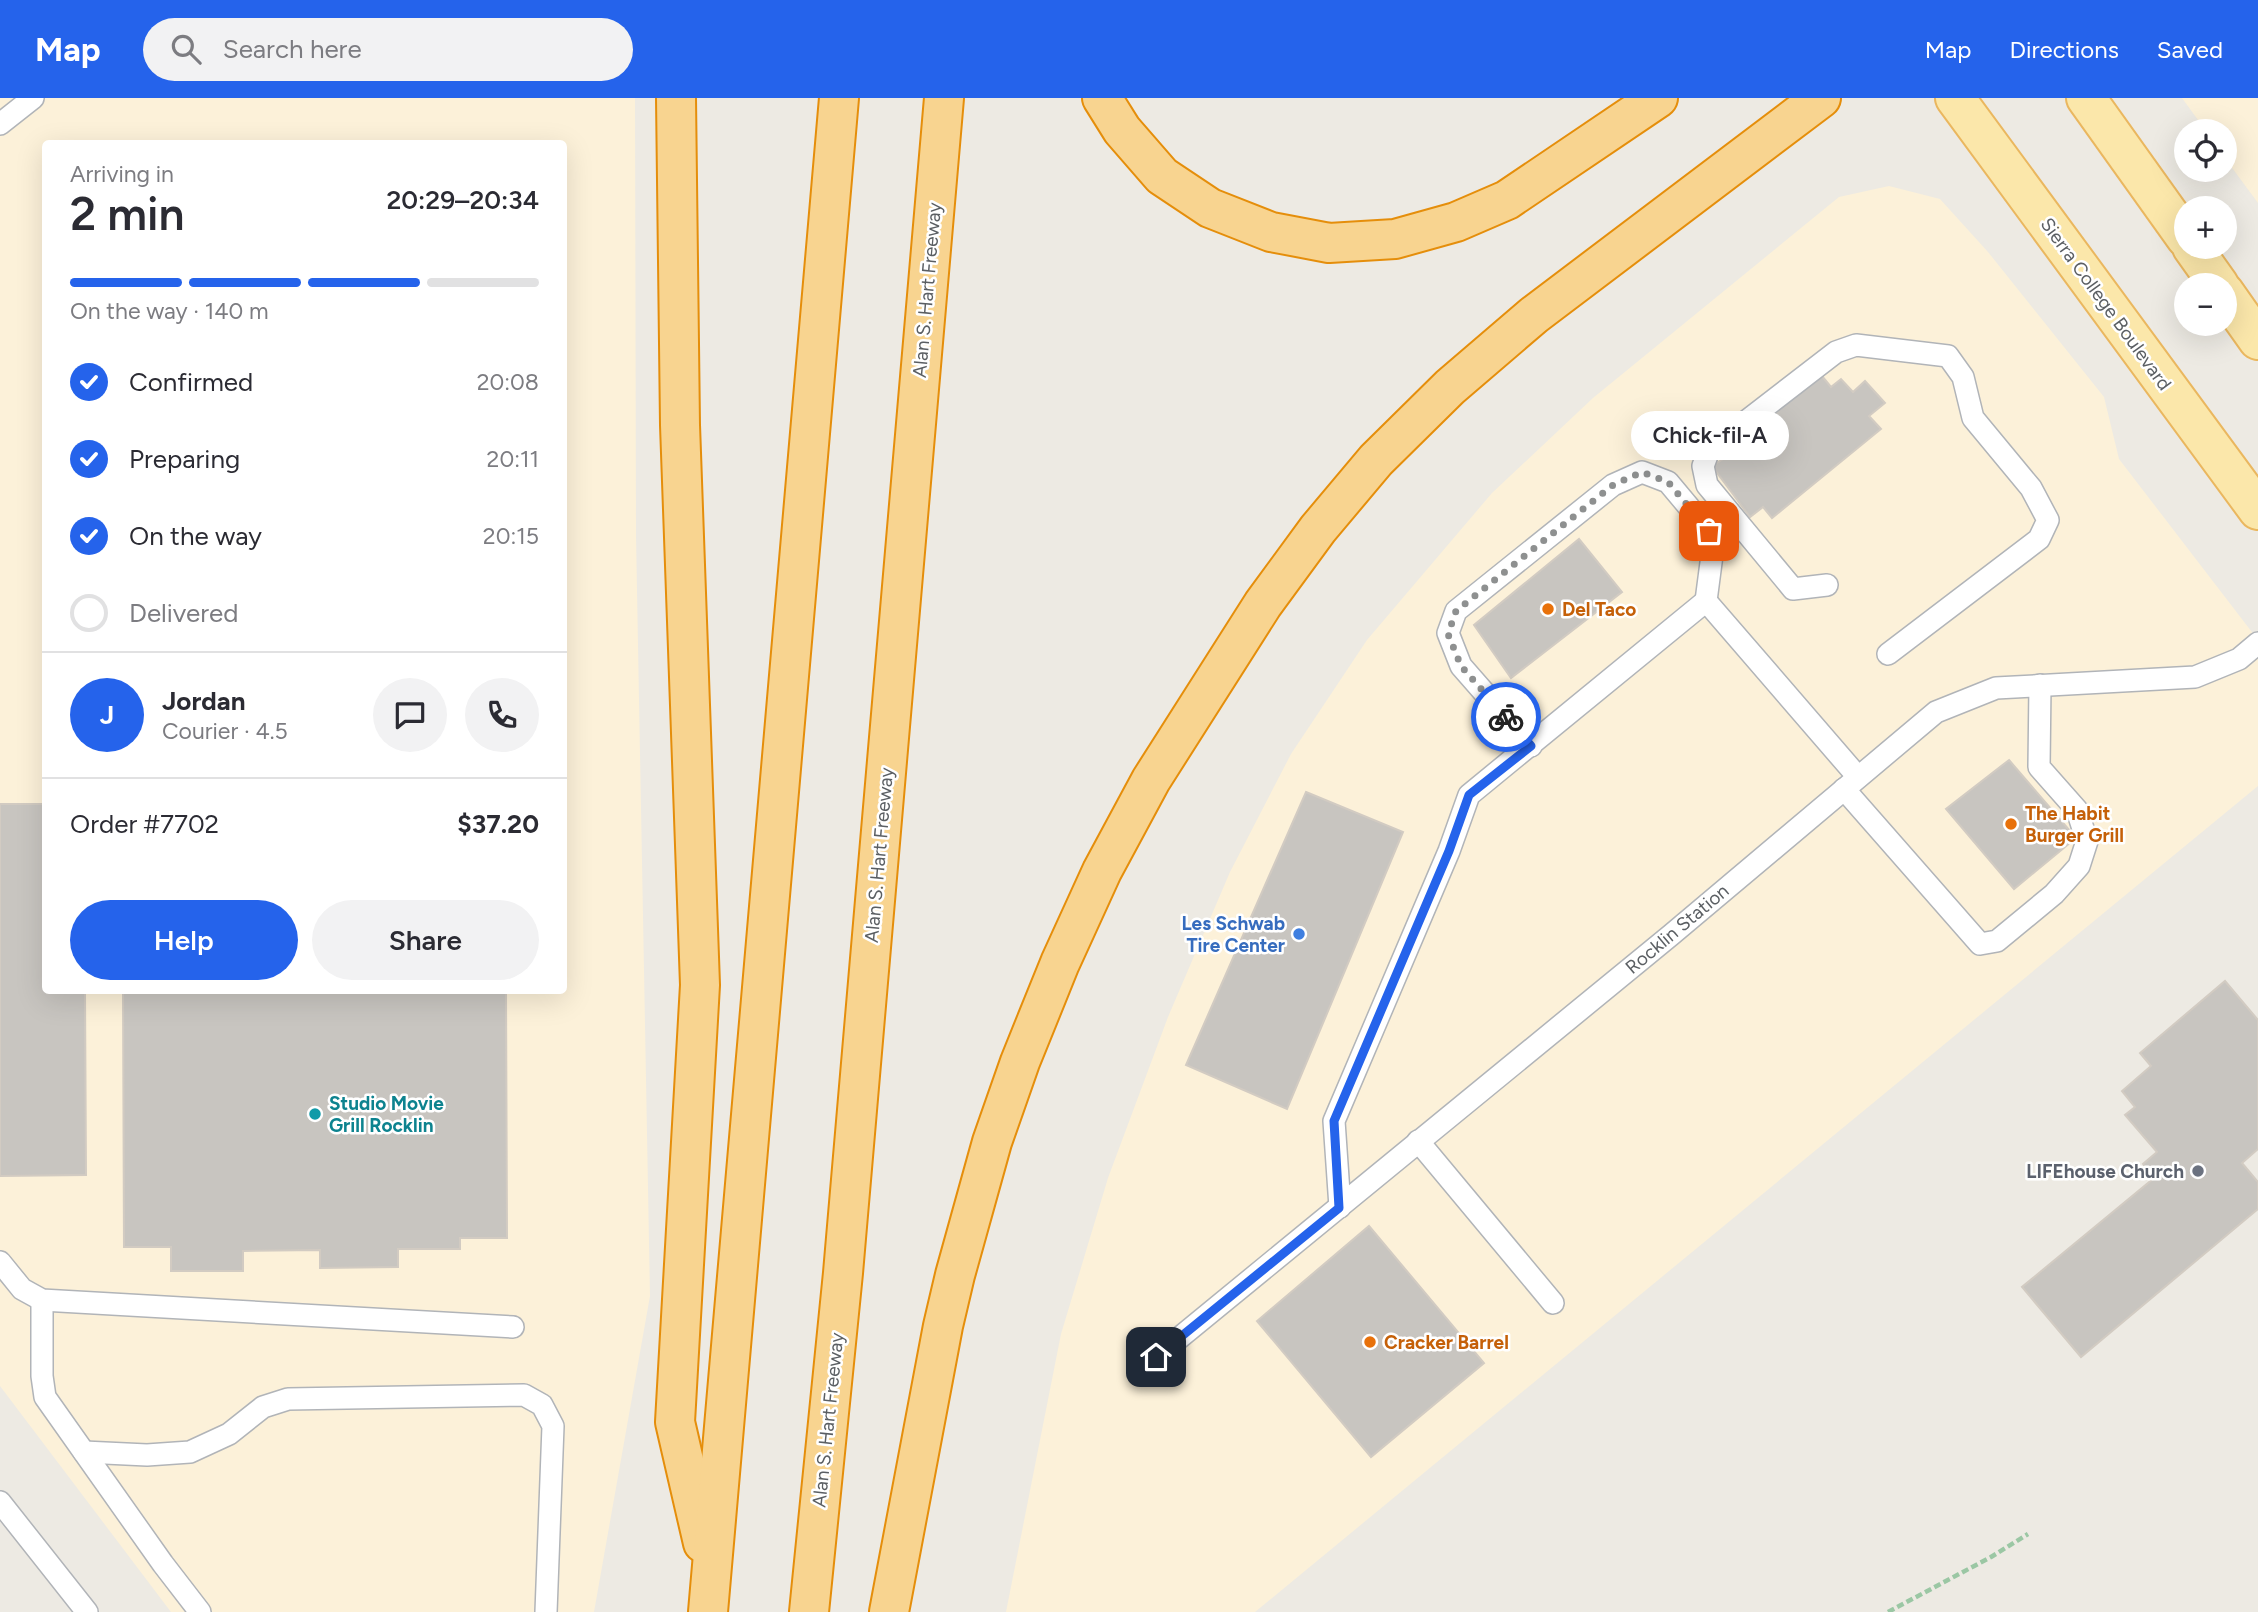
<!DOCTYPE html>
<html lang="en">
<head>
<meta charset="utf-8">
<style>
	body { margin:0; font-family:Figtree,sans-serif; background:#f2f2f3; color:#2b2b33; height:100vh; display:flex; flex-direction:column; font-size:26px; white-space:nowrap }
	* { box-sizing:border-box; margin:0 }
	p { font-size:23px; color:#7c7c81 }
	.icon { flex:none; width:38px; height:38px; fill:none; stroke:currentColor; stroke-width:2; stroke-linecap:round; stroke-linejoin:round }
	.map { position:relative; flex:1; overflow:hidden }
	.panel { position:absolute; left:42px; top:42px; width:525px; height:854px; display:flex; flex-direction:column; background:#fff; border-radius:7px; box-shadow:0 7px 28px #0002 }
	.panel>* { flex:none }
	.controls { position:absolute; left:2174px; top:21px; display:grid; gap:14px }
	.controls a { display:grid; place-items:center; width:63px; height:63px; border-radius:50%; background:#fff; box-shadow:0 7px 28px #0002; font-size:35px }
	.pin { position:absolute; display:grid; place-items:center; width:60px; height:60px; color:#fff; margin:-30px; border-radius:14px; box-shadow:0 4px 10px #0006 }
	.courier { position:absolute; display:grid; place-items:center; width:70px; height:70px; margin:-35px; border:5px solid #2563eb; border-radius:50%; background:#fff; color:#222; box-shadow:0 2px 9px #0007 }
	.bubble { position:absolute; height:49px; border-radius:24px; background:#fff; box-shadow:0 7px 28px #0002; font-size:23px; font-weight:600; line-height:49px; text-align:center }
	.overview em { font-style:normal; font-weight:600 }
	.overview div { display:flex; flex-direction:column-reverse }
	.overview { display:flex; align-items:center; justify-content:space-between; height:119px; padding:0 28px }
	h1 { font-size:46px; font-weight:600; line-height:52px }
	.bar { display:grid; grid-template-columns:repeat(4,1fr); gap:10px 7px; align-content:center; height:84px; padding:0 28px }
	.bar i { height:9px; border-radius:5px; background:#e1e1e2 }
	.bar .active { background:#2563eb }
	.bar p { grid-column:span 4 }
	.line { display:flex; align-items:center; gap:18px; padding:0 28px; border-top:2px solid #e1e1e2 }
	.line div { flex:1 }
	.round { display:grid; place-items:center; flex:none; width:74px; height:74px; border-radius:37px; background:#f2f2f3 }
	ol { padding:0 28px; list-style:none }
	li { display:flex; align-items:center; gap:21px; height:77px }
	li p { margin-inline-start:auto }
	li .icon { padding:7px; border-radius:50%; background:#2563eb; color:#fff; stroke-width:4 }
	li:last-child { color:#7c7c81 }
	li i { width:38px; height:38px; border:4px solid #e1e1e2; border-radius:50% }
	.button { display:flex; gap:14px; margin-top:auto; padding:14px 28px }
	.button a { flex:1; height:80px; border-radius:42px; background:#2563eb; color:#fff; font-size:28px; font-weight:600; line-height:80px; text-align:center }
	.button a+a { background:#f2f2f3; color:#2b2b33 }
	header { display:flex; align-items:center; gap:42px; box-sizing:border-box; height:98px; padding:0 35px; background:#2563eb; color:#fff }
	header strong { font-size:33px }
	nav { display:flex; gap:38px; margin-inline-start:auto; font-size:24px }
	.search { width:490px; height:63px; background:#f2f2f3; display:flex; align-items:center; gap:18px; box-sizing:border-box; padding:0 24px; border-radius:38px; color:#7c7c81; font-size:26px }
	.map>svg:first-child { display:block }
	.commercial { fill:#fcf1d9; fill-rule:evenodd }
	.building { fill:#c8c5c0; stroke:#d2cbc2; stroke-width:2 }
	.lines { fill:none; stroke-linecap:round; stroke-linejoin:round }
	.service-casing { stroke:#b1b4b8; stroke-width:24 }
	.primary-casing { stroke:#eab75f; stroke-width:42 }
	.motorway-casing { stroke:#e58e0b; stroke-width:42 }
	.path { stroke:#9bc7a4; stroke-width:4.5; stroke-dasharray:7 3.5; stroke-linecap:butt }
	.service { stroke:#fff; stroke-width:21 }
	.primary { stroke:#fbe7aa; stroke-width:38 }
	.motorway { stroke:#f8d490; stroke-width:38 }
	.done { stroke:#8e9090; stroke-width:7; stroke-dasharray:0 12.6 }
	.route { stroke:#2563eb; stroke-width:9 }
	.food-dot { fill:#e8710a; stroke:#fff; stroke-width:2.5 }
	.shop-dot { fill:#3f7fe0; stroke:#fff; stroke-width:2.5 }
	.culture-dot { fill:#0f9aa8; stroke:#fff; stroke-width:2.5 }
	.worship-dot { fill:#6b7280; stroke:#fff; stroke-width:2.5 }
	.labels { text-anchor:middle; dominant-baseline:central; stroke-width:5; stroke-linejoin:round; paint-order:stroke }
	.street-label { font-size:19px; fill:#5b5f63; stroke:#fff }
	.food-label { font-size:19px; font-weight:bold; fill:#c56008; stroke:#fff; text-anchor:start }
	.shop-label { font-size:19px; font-weight:bold; fill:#366cbe; stroke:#fff; text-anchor:end }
	.culture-label { font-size:19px; font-weight:bold; fill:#0d838f; stroke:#fff; text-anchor:start }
	.worship-label { font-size:19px; font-weight:bold; fill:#5b616d; stroke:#fff; text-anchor:end }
</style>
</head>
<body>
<header>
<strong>Map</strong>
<div class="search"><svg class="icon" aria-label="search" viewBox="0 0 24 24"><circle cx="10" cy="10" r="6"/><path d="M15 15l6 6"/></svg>Search here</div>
<nav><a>Map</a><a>Directions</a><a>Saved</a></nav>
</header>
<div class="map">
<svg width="2258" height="1514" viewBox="0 0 2258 1514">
	<rect width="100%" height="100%" fill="#edeae3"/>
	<g class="commercial">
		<path d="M0 0H635L636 438 650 1198 594 1514H171L0 1288ZM46 46H564V892H46Z"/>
		<path d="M2182 0H2258V105L2224 59V33H2206Z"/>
		<path d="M1889 88 1940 101 1988 154 2104 299 2119 361 2258 542V688L1255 1514H1006L1061 1236 1108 1080 1168 919 1230 774 1291 656 1367 542 1492 395 1593 300 1839 99Z"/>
	</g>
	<g class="building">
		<path d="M1817 272 1831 289 1841 281 1853 294 1865 283 1885 305 1869 318 1881 331 1772 420 1763 409 1750 419 1712 368 1723 361 1717 353Z"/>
		<path d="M1579 441 1622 494 1511 580 1474 527Z"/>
		<path d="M2009 662 2076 740 2014 791 1946 711Z"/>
		<path d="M1306 694 1403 734 1287 1011 1186 967Z"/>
		<path d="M0 706H46V892H85L86 1077 0 1078Z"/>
		<path d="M2225 883 2258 922V1051L2242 1065 2258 1084V1111L2081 1259 2022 1189 2154 1080 2143 1066 2157 1054 2125 1017 2135 1009 2122 993 2151 968 2140 955Z"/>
		<path d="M123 892H506L507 1140H460V1151H398V1169L320 1170V1152L243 1153V1173H171V1149H124Z"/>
		<path d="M1369 1128 1484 1265 1371 1359 1257 1223Z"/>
	</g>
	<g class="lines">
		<defs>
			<g id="service">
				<path d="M0 26 33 0"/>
				<path d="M1827 487 1793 491 1707 387 1703 368 1709 352 1836 254 1856 247 1948 258 1963 279 1973 320 2031 390 2048 422 2039 441 1888 556"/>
				<path d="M1531 648 1461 568 1448 535 1456 513 1613 387 1642 374 1668 384 1709 433 1712 457 1706 503"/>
				<path d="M1844 691 1980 846 1997 843 2054 796 2079 768 2087 743 2077 712 2039 669 2040 587"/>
				<path d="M1418 1043 1553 1205"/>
				<path d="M1340 1109 1334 1023 1449 753 1469 697 1706 503 1858 679"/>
				<path d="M0 1164 22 1191 42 1202 513 1229"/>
				<path d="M42 1202V1278L45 1299 163 1466 200 1514"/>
				<path d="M1156 1259 1671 837 1936 614 1996 590 2195 579 2239 561 2258 545"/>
				<path d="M84 1354 147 1357 190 1354 229 1336 263 1309 288 1301 524 1297 542 1307 553 1328 546 1514"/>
				<path d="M0 1404 87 1514"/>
			</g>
			<g id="primary">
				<path d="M1955 0 2258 412"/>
				<path d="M2086 0 2186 140"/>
				<path d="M2192 149 2219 187"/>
				<path d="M2224 194 2258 242"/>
			</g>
			<g id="motorway">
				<path d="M676 0 680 327 700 887 675 1324 703 1445"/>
				<path d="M1102 0 1122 32 1162 78 1210 110 1271 134 1329 145 1395 141 1456 124 1507 102 1658 0"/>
				<path d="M708 1514 839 0"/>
				<path d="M809 1514 843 1175 944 0"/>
				<path d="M889 1514 943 1228 955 1177 992 1044 1020 964 1060 865 1102 773 1151 682 1263 506 1318 431 1376 362 1450 289 1534 217 1821 0"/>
			</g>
		</defs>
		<use href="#service" class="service-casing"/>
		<use href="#primary" class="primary-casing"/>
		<use href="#motorway" class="motorway-casing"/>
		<path class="path" d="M1888 1514 1991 1459 2028 1436"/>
		<use href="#service" class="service"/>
		<use href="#primary" class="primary"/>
		<use href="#motorway" class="motorway"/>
	</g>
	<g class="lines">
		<path class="done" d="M1506 619 1461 568 1448 536 1456 513 1613 387 1642 374 1668 384 1709 433"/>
		<path class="route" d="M1156 1259 1339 1110 1334 1023 1449 753 1469 697 1531 648 1506 619"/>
	</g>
	<g class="food-dot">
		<circle cx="1548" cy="511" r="7"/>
		<circle cx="2011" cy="726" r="7"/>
		<circle cx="1370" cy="1244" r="7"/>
	</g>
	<circle class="shop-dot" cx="1299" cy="836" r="7"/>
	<circle class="culture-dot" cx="315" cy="1016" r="7"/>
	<circle class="worship-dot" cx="2198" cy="1073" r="7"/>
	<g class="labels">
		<g class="street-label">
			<text transform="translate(927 192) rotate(-85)">Alan S. Hart Freeway</text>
			<text transform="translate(2106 206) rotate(54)">Sierra College Boulevard</text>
			<text transform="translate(879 757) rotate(-85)">Alan S. Hart Freeway</text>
			<text transform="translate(1677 831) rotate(-40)">Rocklin Station</text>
			<text transform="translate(828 1322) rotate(-84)">Alan S. Hart Freeway</text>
		</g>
		<g class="food-label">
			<text x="1562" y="511">Del Taco</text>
			<text x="2025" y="715">The Habit<tspan x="2025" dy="22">Burger Grill</tspan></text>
			<text x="1384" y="1244">Cracker Barrel</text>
		</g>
		<g class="shop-label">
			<text x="1285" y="825">Les Schwab<tspan x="1285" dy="22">Tire Center</tspan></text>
		</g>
		<g class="culture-label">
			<text x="329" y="1005">Studio Movie<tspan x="329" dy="22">Grill Rocklin</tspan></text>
		</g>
		<g class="worship-label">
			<text x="2184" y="1073">LIFEhouse Church</text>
		</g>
	</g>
</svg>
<div class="controls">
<a><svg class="icon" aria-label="locate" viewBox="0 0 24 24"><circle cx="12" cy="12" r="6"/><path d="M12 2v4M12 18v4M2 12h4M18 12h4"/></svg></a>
<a>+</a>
<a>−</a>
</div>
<div class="pin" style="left:1709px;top:433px;background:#ea580c"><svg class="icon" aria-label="bag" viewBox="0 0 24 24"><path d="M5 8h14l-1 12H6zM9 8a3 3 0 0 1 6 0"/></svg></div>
<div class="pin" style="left:1156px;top:1259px;background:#1f2937"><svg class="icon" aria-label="home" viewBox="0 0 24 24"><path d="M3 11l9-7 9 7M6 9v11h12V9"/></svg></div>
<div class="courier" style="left:1506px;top:619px"><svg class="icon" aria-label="bike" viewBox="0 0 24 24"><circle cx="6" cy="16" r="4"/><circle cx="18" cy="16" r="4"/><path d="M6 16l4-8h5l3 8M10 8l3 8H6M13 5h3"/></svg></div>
<div class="bubble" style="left:1631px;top:313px;width:158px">Chick-fil-A</div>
<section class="panel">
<div class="overview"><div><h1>2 min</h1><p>Arriving in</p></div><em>20:29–20:34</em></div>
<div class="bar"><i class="active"></i><i class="active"></i><i class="active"></i><i></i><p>On the way · 140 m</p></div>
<ol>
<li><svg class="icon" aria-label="check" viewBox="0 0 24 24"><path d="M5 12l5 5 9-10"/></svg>Confirmed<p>20:08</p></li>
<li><svg class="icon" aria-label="check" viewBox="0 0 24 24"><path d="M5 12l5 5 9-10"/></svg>Preparing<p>20:11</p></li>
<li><svg class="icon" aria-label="check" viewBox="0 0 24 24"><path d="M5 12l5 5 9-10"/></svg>On the way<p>20:15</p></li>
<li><i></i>Delivered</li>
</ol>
<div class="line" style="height:126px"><b class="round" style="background:#2563eb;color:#fff">J</b><div><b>Jordan</b><p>Courier · 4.5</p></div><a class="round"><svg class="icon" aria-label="chat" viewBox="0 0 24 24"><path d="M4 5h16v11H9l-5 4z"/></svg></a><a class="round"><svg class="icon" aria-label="phone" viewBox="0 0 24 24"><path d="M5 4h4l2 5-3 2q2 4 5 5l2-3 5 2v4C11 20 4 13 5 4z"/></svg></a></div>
<div class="line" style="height:91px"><div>Order #7702</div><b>$37.20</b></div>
<div class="button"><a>Help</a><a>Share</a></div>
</section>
</div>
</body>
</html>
